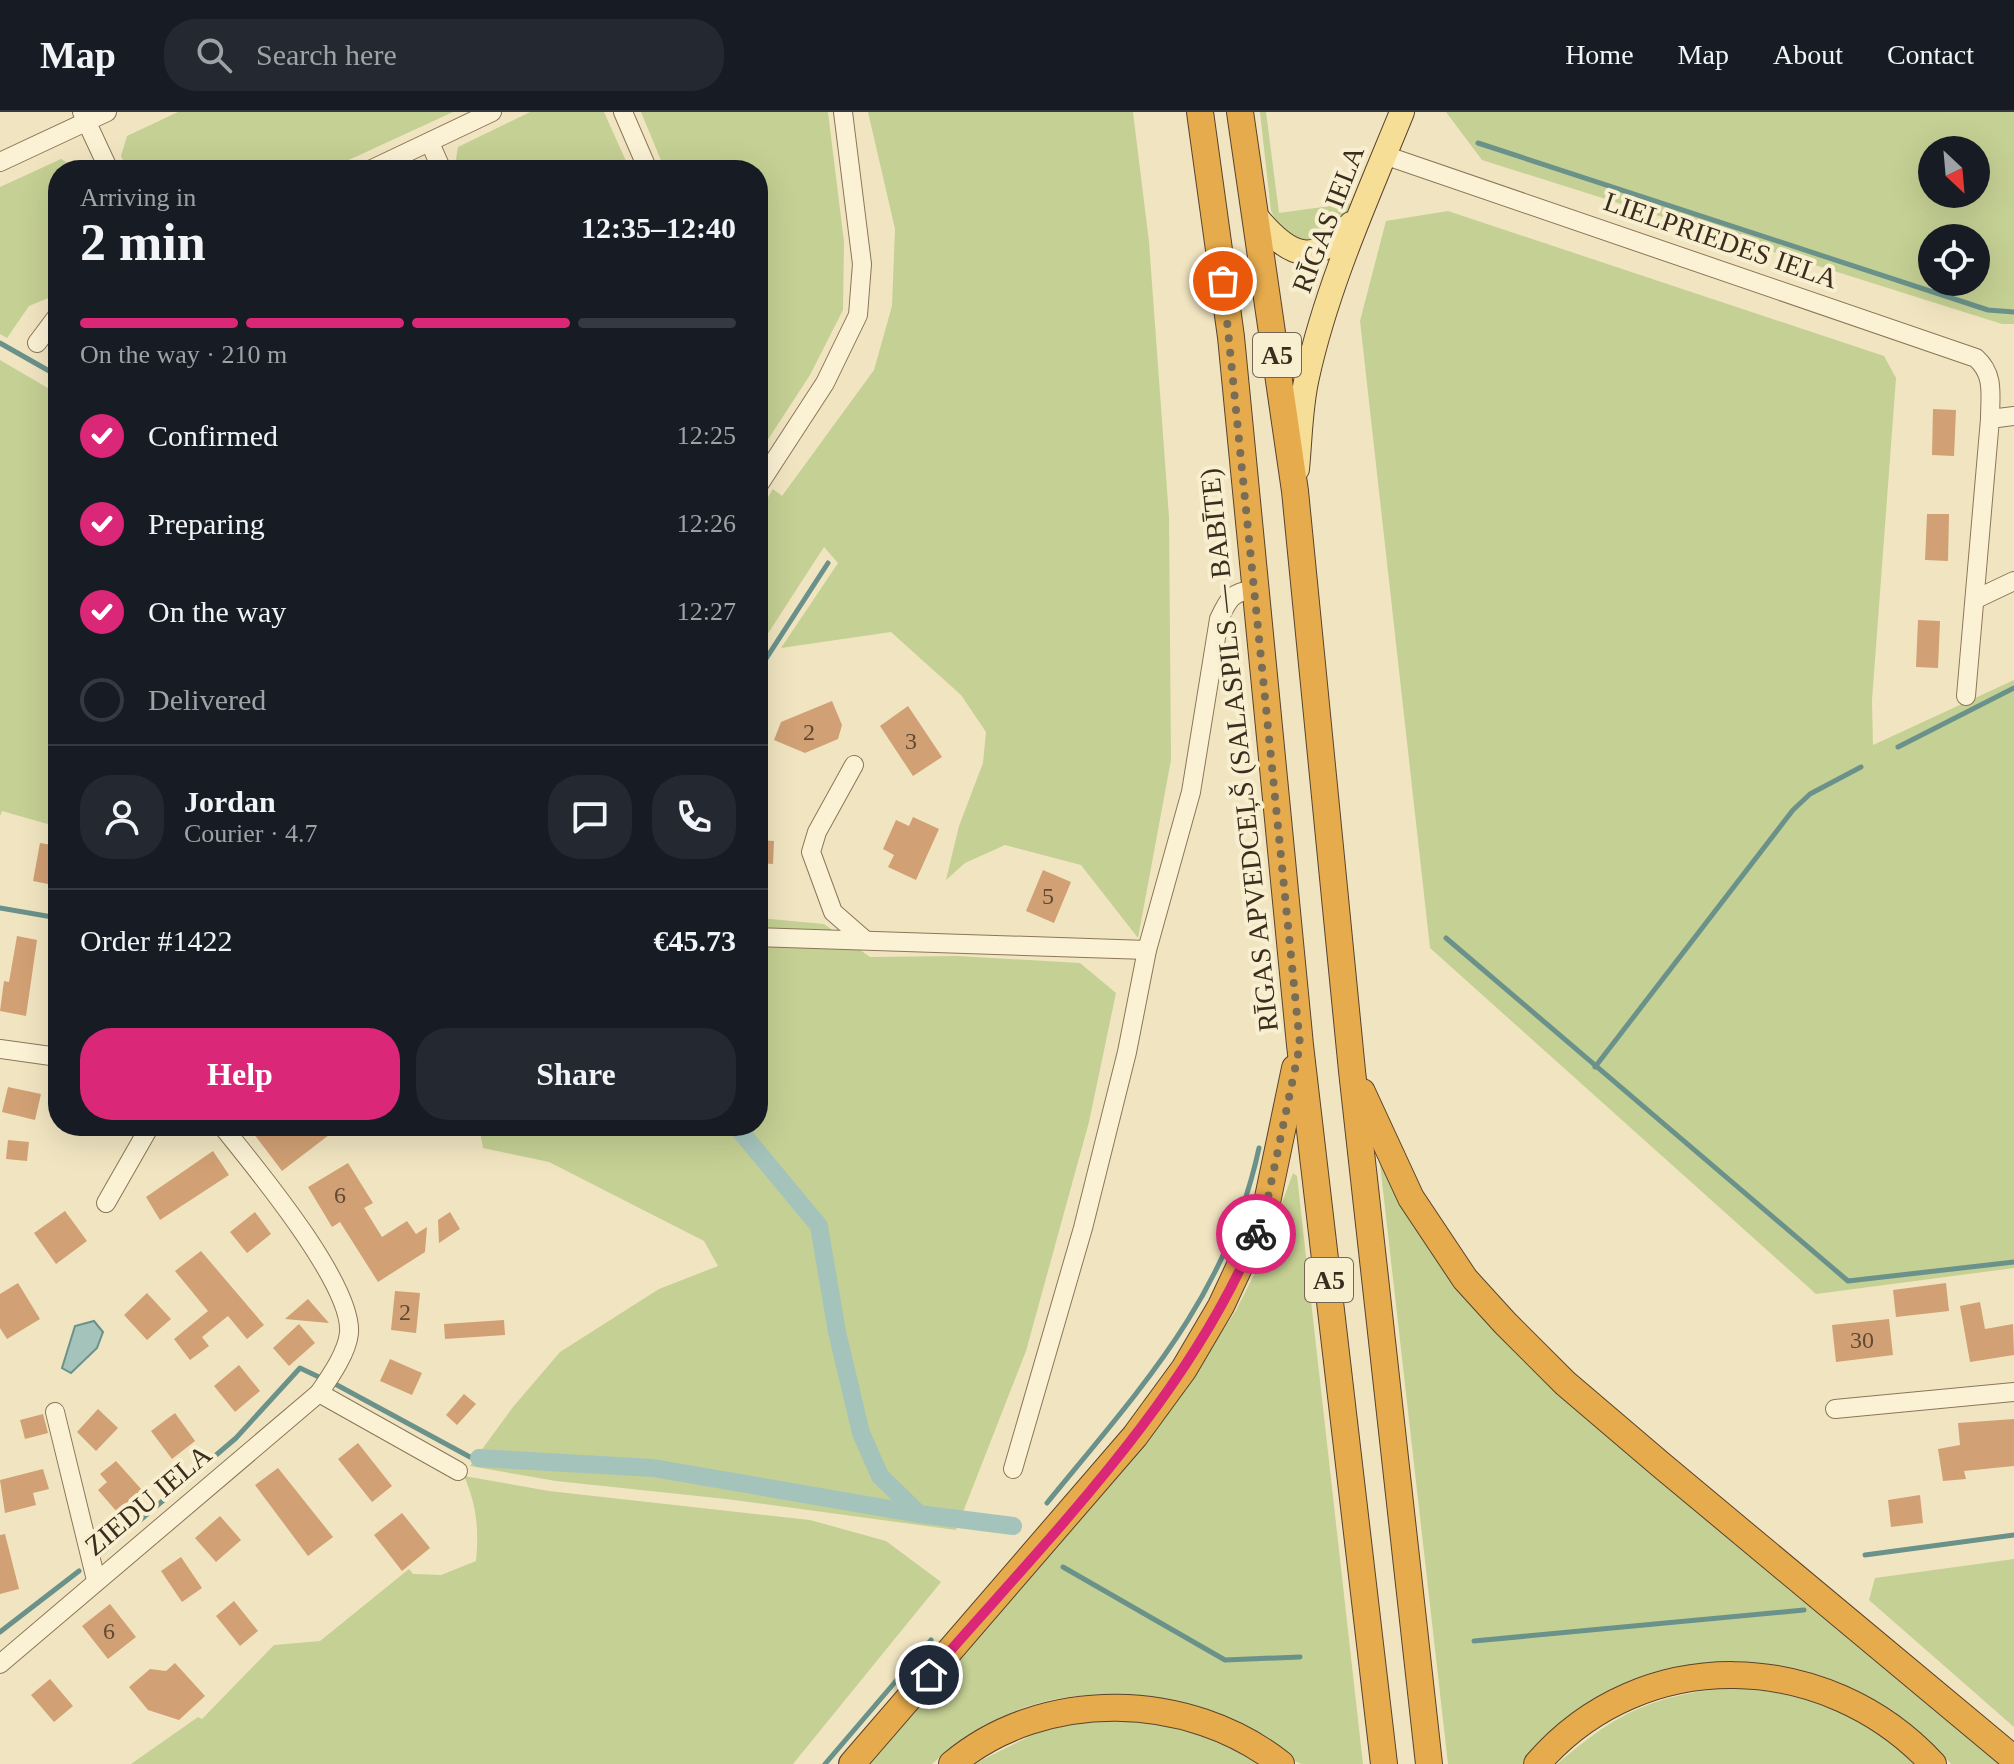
<!DOCTYPE html>
<html lang="en">
<head>
<meta charset="utf-8">
<style>
	body { margin:0; font-family:"Times New Roman",serif; background:#242831; color:#f1f3f6; height:100vh; display:flex; flex-direction:column; font-size:30px; white-space:nowrap }
	* { box-sizing:border-box; margin:0 }
	p { font-size:26px; color:#9ea1a6 }
	.icon { flex:none; width:44px; height:44px; fill:none; stroke:currentColor; stroke-width:2; stroke-linecap:round; stroke-linejoin:round }
	.map { position:relative; flex:1; overflow:hidden }
	.side { position:absolute; left:48px; top:48px; width:720px; height:976px; display:flex; flex-direction:column; background:#171b24; border-radius:32px; box-shadow:0 8px 32px #0002 }
	.side>* { flex:none }
	.needle { width:52px; rotate:154deg }
	.controls { position:absolute; left:1918px; top:24px; display:grid; gap:16px }
	.controls a { display:grid; place-items:center; width:72px; height:72px; border-radius:50%; background:#171b24; box-shadow:0 8px 32px #0002; font-size:40px }
	.pin { position:absolute; display:grid; place-items:center; width:68px; height:68px; color:#fff; margin:-34px; border:4px solid #fff; border-radius:50%; box-shadow:0 2px 8px #0007 }
	.courier { position:absolute; display:grid; place-items:center; width:80px; height:80px; margin:-40px; border:6px solid #db2777; border-radius:50%; background:#fff; color:#222; box-shadow:0 2px 10px #0007 }
	.overview em { font-style:normal; font-weight:800 }
	.overview div { display:flex; flex-direction:column-reverse }
	.overview { display:flex; align-items:center; justify-content:space-between; height:136px; padding:0 32px }
	h1 { font-size:52px; font-weight:800; line-height:60px }
	.bar { display:grid; grid-template-columns:repeat(4,1fr); gap:12px 8px; align-content:center; height:96px; padding:0 32px }
	.bar i { height:10px; border-radius:6px; background:#363941 }
	.bar .on { background:#db2777 }
	.bar p { grid-column:span 4 }
	.line { display:flex; align-items:center; gap:20px; padding:0 32px; border-top:2px solid #363941 }
	.line div { flex:1 }
	.round { display:grid; place-items:center; flex:none; width:84px; height:84px; border-radius:32px; background:#242831 }
	ol { padding:0 32px; list-style:none }
	li { display:flex; align-items:center; gap:24px; height:88px }
	li p { margin-inline-start:auto }
	li .icon { padding:8px; border-radius:50%; background:#db2777; color:#fff; stroke-width:4 }
	li:last-child { color:#9ea1a6 }
	li i { width:44px; height:44px; border:4px solid #363941; border-radius:50% }
	.primary-button { display:flex; gap:16px; margin-top:auto; padding:16px 32px }
	.primary-button a { flex:1; height:92px; border-radius:32px; background:#db2777; color:#fff; font-size:32px; font-weight:800; line-height:92px; text-align:center }
	.primary-button a+a { background:#242831; color:#f1f3f6 }
	header { display:flex; align-items:center; gap:48px; box-sizing:border-box; height:112px; padding:0 40px; background:#171b24; border-bottom:2px solid #363941 }
	header strong { font-size:38px }
	nav { display:flex; gap:44px; margin-inline-start:auto; font-size:28px }
	.search { width:560px; height:72px; background:#242831; display:flex; align-items:center; gap:20px; box-sizing:border-box; padding:0 28px; border-radius:32px; color:#9ea1a6; font-size:30px }
	.map>svg:first-child { display:block }
	.green { fill:#c5d094; fill-rule:evenodd }
	.water { fill:#a4c3bb; stroke:#6a928a; stroke-width:2 }
	.lines { fill:none; stroke-linecap:round; stroke-linejoin:round }
	.stream { stroke:#6a928a; stroke-width:5 }
	.canal { stroke:#a4c3bb; stroke-width:18 }
	.building { fill:#d1a074 }
	.minor-casing { stroke:#8b7657; stroke-width:20 }
	.major-casing { stroke:#59432c; stroke-width:26 }
	.highway-casing { stroke:#59432c; stroke-width:28 }
	.minor { stroke:#fbf2d5; stroke-width:18 }
	.major { stroke:#f7de96; stroke-width:24 }
	.highway { stroke:#e6ab4c; stroke-width:26 }
	.done { stroke:#7a6d56; stroke-width:8; stroke-dasharray:0 14.4 }
	.route { stroke:#db2777; stroke-width:10 }
	.labels { text-anchor:middle; dominant-baseline:central; stroke-width:8; stroke-linejoin:round; paint-order:stroke }
	.number-label { font-size:24px; fill:#604a33 }
	.shield { fill:#f8efd1; stroke:#736753; stroke-width:2 }
	.shield-label { font-size:26px; font-weight:bold; fill:#3a2d1d }
	.street-label { font-size:28px; fill:#3a2d1d; stroke:#f8efd1 }
</style>
</head>
<body>
<header>
<strong>Map</strong>
<div class="search"><svg class="icon" aria-label="search" viewBox="0 0 24 24"><circle cx="10" cy="10" r="6"/><path d="M15 15l6 6"/></svg>Search here</div>
<nav><a>Home</a><a>Map</a><a>About</a><a>Contact</a></nav>
</header>
<div class="map">
<svg width="2014" height="1652" viewBox="0 0 2014 1652">
	<rect width="100%" height="100%" fill="#f1e5c1"/>
	<g class="green">
		<path d="M178 0H453L327 58H127L121 44 127 24Z"/>
		<path d="M530 0H604L630 58H461L456 47 458 35Z"/>
		<path d="M641 0H828L844 130 843 198 810 263 758 343V58H665Z"/>
		<path d="M868 0H1133L1149 130 1169 405 1171 648 1138 826 1081 753 1005 733 965 751 946 768 959 714 983 651 986 620 961 583 891 520 781 536 838 451 824 435 758 537V402L773 377 782 384 874 258 892 194 895 117Z"/>
		<path d="M1260 0H1266L1279 101 1352 91C1342 120 1327 128 1298 129L1278 112 1271 99Z"/>
		<path d="M1446 0H2014V212H2002L1482 48ZM1932 38H1976V82H1932ZM1932 126H1976V170H1932Z"/>
		<path d="M61 47 80 58H58V182L29 194 7 226 0 222V75Z"/>
		<path d="M1448 99 1884 244 1896 266 1872 588 1873 633 2014 568V1156L1816 1182 1430 836 1360 209 1386 109Z"/>
		<path d="M0 248 58 282V715L2 699 0 704Z"/>
		<path d="M758 806 824 812 870 845 957 844 1080 851 1116 881 1089 1010 1026 1239 956 1418 726 1387 556 1369 470 1354 513 1295 560 1240 659 1177 718 1154 704 1129 549 1050 483 1036 479 1014H758Z"/>
		<path d="M1379 1043 1449 1155 2004 1652H1951C1867 1559 1733 1523 1618 1578 1588 1593 1561 1621 1534 1640 1530 1644 1526 1651 1521 1652 1500 1652 1469 1652 1448 1652Z"/>
		<path d="M1293 1061 1297 1064 1363 1652C1344 1652 1321 1652 1302 1652 1290 1650 1257 1620 1240 1613 1130 1567 1024 1568 932 1652H871L1174 1291 1235 1200 1259 1153Z"/>
		<path d="M464 1364 549 1379 810 1408 886 1429 941 1470 793 1652H131L198 1605 202 1607 274 1533 320 1529 409 1457 413 1462 441 1463 476 1449C479 1418 477 1394 464 1364Z"/>
		<path d="M2014 1447V1615L1869 1488 1875 1466Z"/>
		<path d="M1724 1576C1798 1577 1861 1600 1914 1652H1557C1615 1602 1649 1585 1724 1576Z"/>
		<path d="M1093 1608 1160 1610 1220 1629 1262 1652H974L1038 1620Z"/>
	</g>
	<path class="water" d="M94 1209 103 1220 97 1236 71 1261 62 1256 75 1214Z"/>
	<g class="lines">
		<g class="stream">
			<path d="M1478 31 1988 198 2014 200"/>
			<path d="M0 231 58 264"/>
			<path d="M758 559 828 451"/>
			<path d="M1898 635 2014 576"/>
			<path d="M0 796 58 806"/>
			<path d="M1446 826 1848 1169 2014 1150"/>
			<path d="M1595 955 1793 698 1810 682 1861 655"/>
			<path d="M337 1273 470 1345 479 1346"/>
			<path d="M1047 1391C1140 1277 1227 1185 1259 1036"/>
			<path d="M1865 1443 2014 1423"/>
			<path d="M96 1446 236 1326 300 1256 321 1266"/>
			<path d="M1063 1455 1225 1548 1300 1545"/>
			<path d="M0 1520 79 1459"/>
			<path d="M1474 1529 1804 1498"/>
			<path d="M825 1652 931 1528"/>
		</g>
		<g class="canal">
			<path d="M736 1014 819 1114 837 1220 861 1321 880 1364 919 1402"/>
			<path d="M479 1346 653 1356 919 1402 1013 1414"/>
		</g>
	</g>
	<g class="building">
		<path d="M1933 297 1956 298 1954 344 1932 343Z"/>
		<path d="M1927 402H1949L1948 449 1925 448Z"/>
		<path d="M1918 508 1940 509 1938 556 1916 555Z"/>
		<path d="M832 589 842 613 838 627 805 641 774 628 781 610Z"/>
		<path d="M908 594 942 645 913 664 880 614Z"/>
		<path d="M913 705 939 717 916 768 888 755 894 743 883 737 896 708 909 714Z"/>
		<path d="M758 728 774 729 773 752 758 751Z"/>
		<path d="M40 731 58 734V774L33 769Z"/>
		<path d="M1043 758 1071 770 1054 811 1026 799Z"/>
		<path d="M17 824 37 828 26 904 0 899 4 869 9 870Z"/>
		<path d="M8 975 41 982 35 1008 2 1000Z"/>
		<path d="M248 1014H322L329 1023 282 1059Z"/>
		<path d="M8 1028 29 1030 27 1049 6 1047Z"/>
		<path d="M213 1039 229 1063 160 1108 146 1085Z"/>
		<path d="M348 1051 373 1091 364 1096 382 1125 407 1109 416 1122 427 1115 425 1140 378 1170 340 1110 332 1115 308 1075Z"/>
		<path d="M65 1099 87 1129 56 1152 34 1121Z"/>
		<path d="M255 1100 271 1122 247 1141 230 1120Z"/>
		<path d="M450 1100 460 1117 439 1131 438 1108Z"/>
		<path d="M201 1139 264 1213 247 1227 228 1204 202 1225 209 1234 190 1248 174 1227 208 1199 175 1159Z"/>
		<path d="M18 1171 40 1207 7 1227 0 1216V1182Z"/>
		<path d="M1946 1171 1949 1199 1896 1205 1893 1178Z"/>
		<path d="M395 1179 420 1181 416 1221 391 1218Z"/>
		<path d="M147 1181 171 1207 147 1228 124 1203Z"/>
		<path d="M308 1187 329 1211 285 1207Z"/>
		<path d="M1980 1190 1985 1217 2013 1212 2014 1243 1970 1250 1960 1194Z"/>
		<path d="M1889 1207 1893 1243 1836 1250 1832 1213Z"/>
		<path d="M504 1208 505 1223 445 1227 444 1212Z"/>
		<path d="M299 1212 315 1231 289 1254 273 1236Z"/>
		<path d="M390 1247 422 1261 412 1283 380 1269Z"/>
		<path d="M239 1253 260 1279 235 1300 214 1274Z"/>
		<path d="M464 1282 476 1292 457 1313 446 1303Z"/>
		<path d="M98 1297 118 1316 96 1339 77 1320Z"/>
		<path d="M175 1301 195 1329 172 1347 151 1319Z"/>
		<path d="M43 1302 48 1321 25 1327 20 1308Z"/>
		<path d="M2014 1307V1354L1964 1359 1966 1367 1943 1369 1938 1337 1960 1333 1958 1311Z"/>
		<path d="M358 1331 392 1374 372 1390 338 1347Z"/>
		<path d="M116 1349 142 1378 117 1400 98 1378 107 1370 100 1362Z"/>
		<path d="M278 1356 333 1425 308 1444 255 1373Z"/>
		<path d="M43 1357 49 1377 33 1381 36 1393 5 1401 0 1368Z"/>
		<path d="M1920 1383 1923 1411 1891 1415 1888 1388Z"/>
		<path d="M402 1401 430 1436 402 1459 374 1423Z"/>
		<path d="M220 1404 241 1428 216 1450 195 1426Z"/>
		<path d="M5 1422 19 1477 0 1482V1423Z"/>
		<path d="M181 1445 202 1476 182 1490 161 1459Z"/>
		<path d="M234 1489 258 1519 240 1534 216 1504Z"/>
		<path d="M110 1492 136 1525 108 1547 82 1514Z"/>
		<path d="M175 1551 205 1584 179 1608 148 1598 129 1575 150 1557 166 1559Z"/>
		<path d="M50 1567 73 1594 54 1610 31 1583Z"/>
	</g>
	<g class="lines">
		<defs>
			<g id="minor">
				<path d="M82 0 109 58"/>
				<path d="M623 0 648 58"/>
				<path d="M430 31 442 58"/>
				<path d="M1384 43 1976 246C1995 263 1990 283 1990 307"/>
				<path d="M0 50 107 0"/>
				<path d="M370 58 492 0"/>
				<path d="M37 231 58 203"/>
				<path d="M758 374 825 271 858 203 862 152 843 0"/>
				<path d="M1976 487 2014 469"/>
				<path d="M1966 584 1990 307 2014 304"/>
				<path d="M854 653 817 720 811 740 833 800 865 828"/>
				<path d="M758 825 1147 838"/>
				<path d="M0 937 58 945"/>
				<path d="M106 1091 150 1014"/>
				<path d="M319 1281 458 1359"/>
				<path d="M1835 1297 2014 1280"/>
				<path d="M55 1300 96 1468"/>
				<path d="M1013 1357 1083 1116 1127 940 1147 838 1191 680 1219 507C1228 488 1232 479 1254 478"/>
				<path d="M0 1552 319 1281C330 1265 347 1241 349 1221 353 1172 254 1054 222 1014"/>
			</g>
			<g id="major">
				<path d="M1258 107C1291 146 1315 155 1351 112"/>
				<path d="M1297 357C1300 327 1300 295 1307 265 1327 174 1367 86 1402 0"/>
			</g>
			<g id="highway">
				<path d="M1200 0 1231 225 1300 933 1384 1652"/>
				<path d="M1240 0 1295 379 1352 959 1429 1652"/>
				<path d="M1362 980 1411 1086 1465 1167 1505 1211 1565 1271 1660 1352 2014 1647"/>
				<path d="M852 1652 1135 1324 1184 1257 1221 1194 1265 1100 1295 956"/>
				<path d="M952 1652C1044 1575 1189 1579 1281 1652"/>
				<path d="M1537 1652C1642 1530 1827 1537 1933 1652"/>
			</g>
		</defs>
		<use href="#minor" class="minor-casing"/>
		<use href="#major" class="major-casing"/>
		<use href="#highway" class="highway-casing"/>
		<use href="#minor" class="minor"/>
		<use href="#major" class="major"/>
		<use href="#highway" class="highway"/>
	</g>
	<g class="lines">
		<path class="done" d="M1223 169 1300 933 1265 1100 1256 1122"/>
		<path class="route" d="M929 1563C1046 1428 1187 1289 1256 1122"/>
	</g>
	<g class="labels">
		<g class="number-label">
			<text x="809" y="620">2</text>
			<text x="911" y="629">3</text>
			<text x="1048" y="784">5</text>
			<text x="340" y="1083">6</text>
			<text x="405" y="1200">2</text>
			<text x="1862" y="1228">30</text>
			<text x="109" y="1519">6</text>
		</g>
		<g class="shield">
			<rect x="1253" y="221" width="48" height="44" rx="6"/>
			<rect x="1305" y="1146" width="48" height="44" rx="6"/>
		</g>
		<g class="shield-label">
			<text x="1277" y="243">A5</text>
			<text x="1329" y="1168">A5</text>
		</g>
		<g class="street-label">
			<text transform="translate(1328 107) rotate(-69)">RĪGAS IELA</text>
			<text transform="translate(1721 128) rotate(19)">LIELPRIEDES IELA</text>
			<text transform="translate(1239 638) rotate(-96)">RĪGAS APVEDCEĻŠ (SALASPILS — BABĪTE)</text>
			<text transform="translate(148 1388) rotate(-40)">ZIEDU IELA</text>
		</g>
	</g>
</svg>
<div class="controls">
<a><svg class="needle" viewBox="-14 -14 28 28"><path d="M0-13l5 13h-10z" fill="#e53935"/><path d="M0 13l5-13h-10z" fill="#9ea1a6"/></svg></a>
<a><svg class="icon" aria-label="locate" viewBox="0 0 24 24"><circle cx="12" cy="12" r="6"/><path d="M12 2v4M12 18v4M2 12h4M18 12h4"/></svg></a>
</div>
<div class="pin" style="left:1223px;top:169px;background:#ea580c"><svg class="icon" aria-label="bag" viewBox="0 0 24 24"><path d="M5 8h14l-1 12H6zM9 8a3 3 0 0 1 6 0"/></svg></div>
<div class="pin" style="left:929px;top:1563px;background:#1f2937"><svg class="icon" aria-label="home" viewBox="0 0 24 24"><path d="M3 11l9-7 9 7M6 9v11h12V9"/></svg></div>
<div class="courier" style="left:1256px;top:1122px"><svg class="icon" aria-label="bike" viewBox="0 0 24 24"><circle cx="6" cy="16" r="4"/><circle cx="18" cy="16" r="4"/><path d="M6 16l4-8h5l3 8M10 8l3 8H6M13 5h3"/></svg></div>
<section class="side">
<div class="overview"><div><h1>2 min</h1><p>Arriving in</p></div><em>12:35–12:40</em></div>
<div class="bar"><i class="on"></i><i class="on"></i><i class="on"></i><i></i><p>On the way · 210 m</p></div>
<ol>
<li><svg class="icon" aria-label="check" viewBox="0 0 24 24"><path d="M5 12l5 5 9-10"/></svg>Confirmed<p>12:25</p></li>
<li><svg class="icon" aria-label="check" viewBox="0 0 24 24"><path d="M5 12l5 5 9-10"/></svg>Preparing<p>12:26</p></li>
<li><svg class="icon" aria-label="check" viewBox="0 0 24 24"><path d="M5 12l5 5 9-10"/></svg>On the way<p>12:27</p></li>
<li><i></i>Delivered</li>
</ol>
<div class="line" style="height:144px"><a class="round"><svg class="icon" aria-label="person" viewBox="0 0 24 24"><circle cx="12" cy="8" r="4"/><path d="M4 21q1-7 8-7t8 7"/></svg></a><div><b>Jordan</b><p>Courier · 4.7</p></div><a class="round"><svg class="icon" aria-label="chat" viewBox="0 0 24 24"><path d="M4 5h16v11H9l-5 4z"/></svg></a><a class="round"><svg class="icon" aria-label="phone" viewBox="0 0 24 24"><path d="M5 4h4l2 5-3 2q2 4 5 5l2-3 5 2v4C11 20 4 13 5 4z"/></svg></a></div>
<div class="line" style="height:104px"><div>Order #1422</div><b>€45.73</b></div>
<div class="primary-button"><a>Help</a><a>Share</a></div>
</section>
</div>
</body>
</html>
